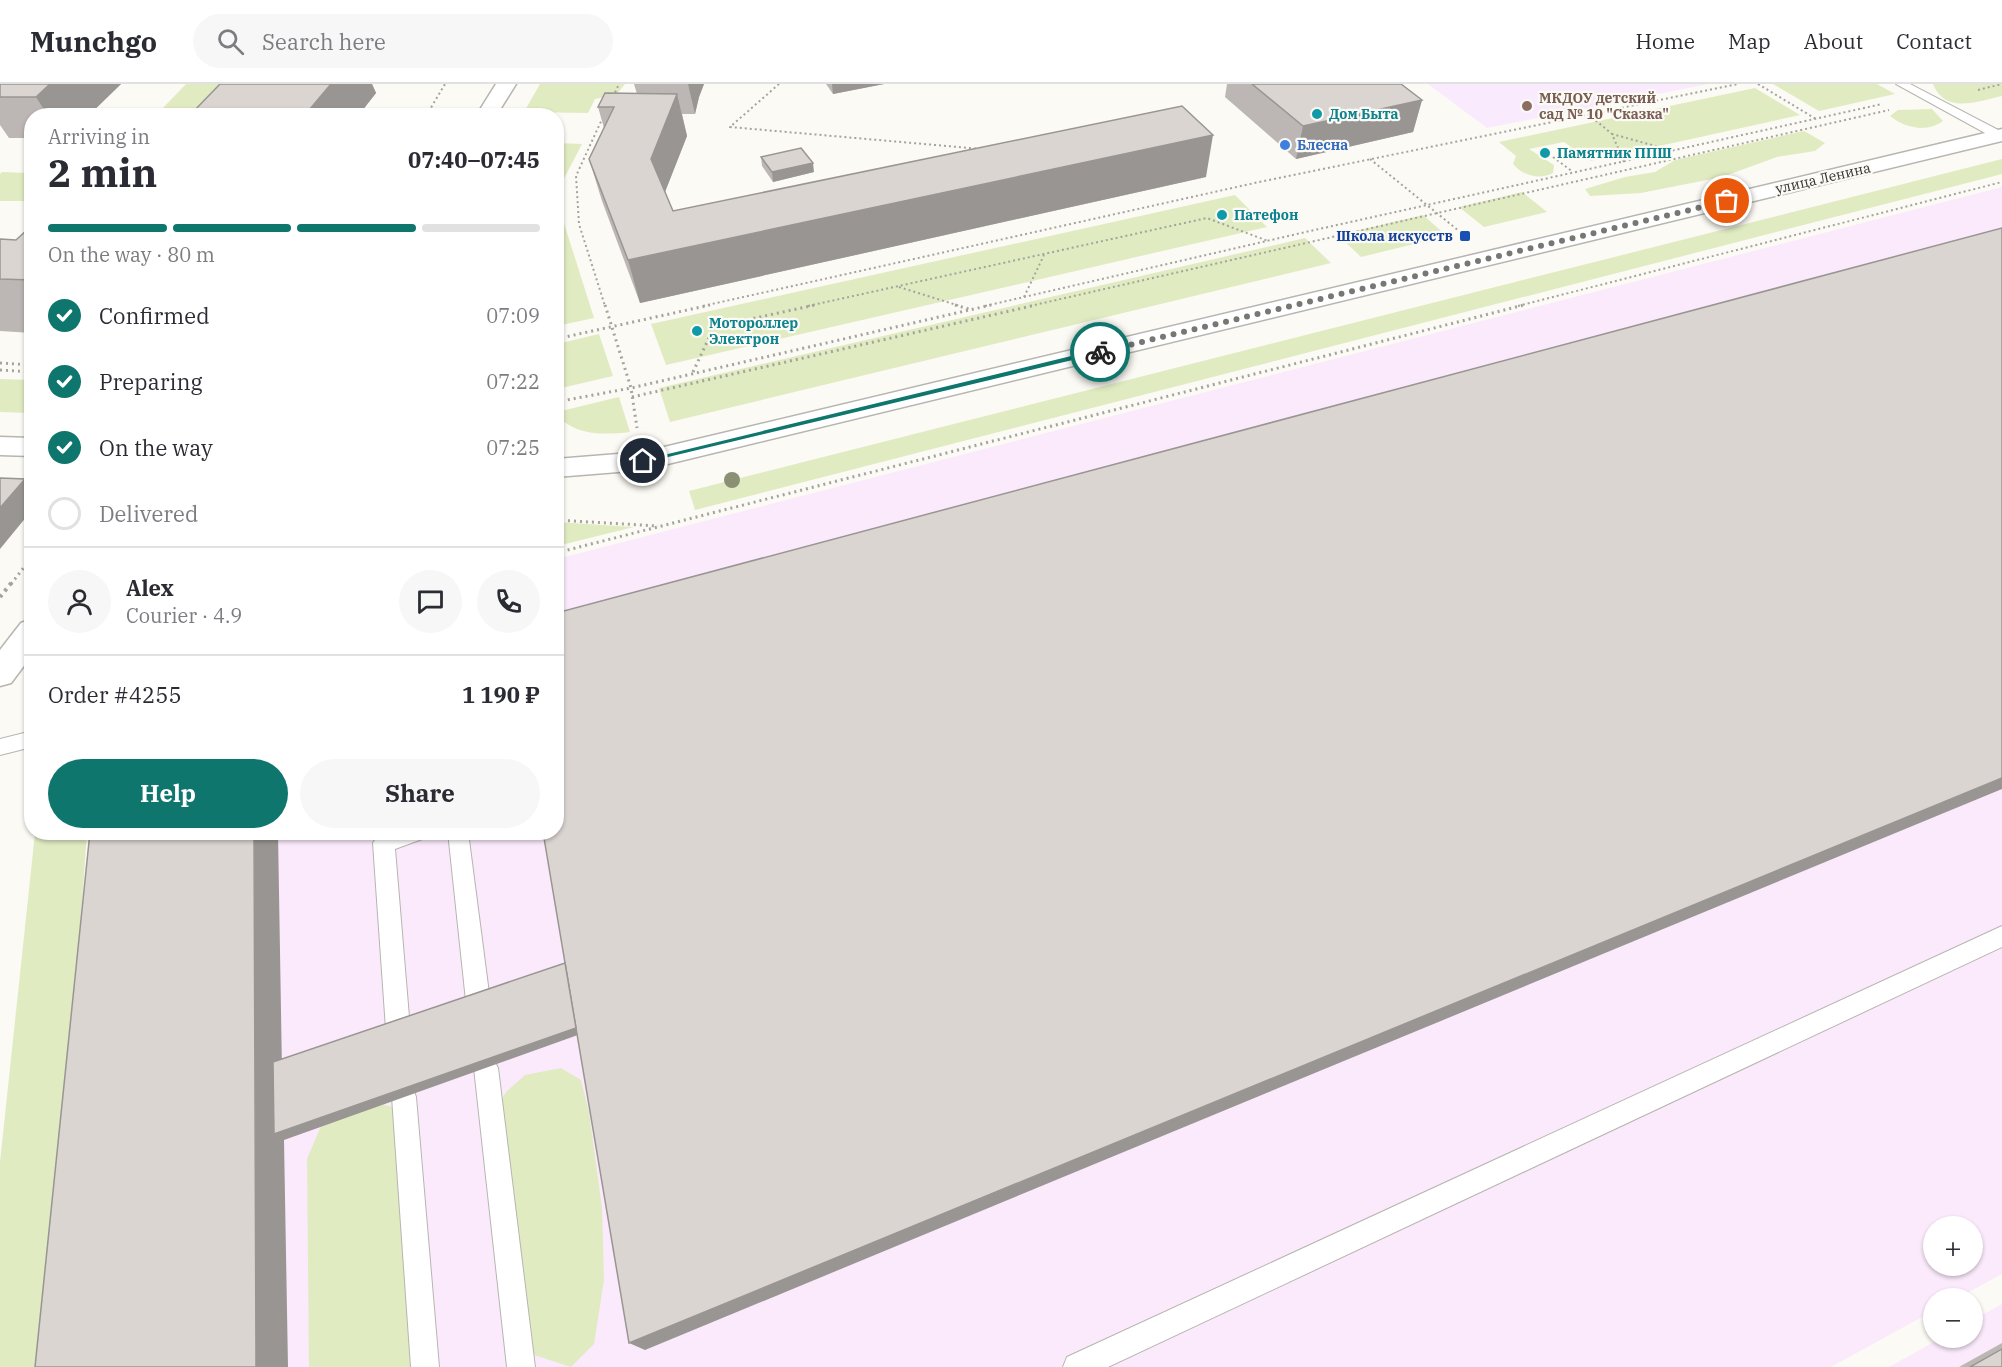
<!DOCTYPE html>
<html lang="en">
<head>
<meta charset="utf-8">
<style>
	body { margin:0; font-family:"IBM Plex Serif",serif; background:#f7f7f7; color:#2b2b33; height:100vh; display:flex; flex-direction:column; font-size:22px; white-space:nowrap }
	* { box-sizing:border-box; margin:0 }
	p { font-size:20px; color:#7c7c81 }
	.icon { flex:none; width:33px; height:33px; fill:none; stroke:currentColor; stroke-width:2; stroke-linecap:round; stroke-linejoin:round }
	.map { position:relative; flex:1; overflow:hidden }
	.panel { position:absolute; left:24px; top:24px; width:540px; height:732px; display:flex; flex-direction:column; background:#fff; border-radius:24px; box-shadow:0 2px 4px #0004 }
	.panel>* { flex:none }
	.controls { position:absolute; left:1923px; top:1132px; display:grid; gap:12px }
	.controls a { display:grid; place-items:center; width:60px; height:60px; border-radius:50%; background:#fff; box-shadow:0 2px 4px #0004; font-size:30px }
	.pin { position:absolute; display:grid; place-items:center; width:51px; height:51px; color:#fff; margin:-26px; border:3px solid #fff; border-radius:50%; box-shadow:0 2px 6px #0007 }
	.courier { position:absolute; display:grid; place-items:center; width:60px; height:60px; margin:-30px; border:4px solid #0f766e; border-radius:50%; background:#fff; color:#222; box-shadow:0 2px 8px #0007 }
	.summary em { font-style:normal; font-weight:700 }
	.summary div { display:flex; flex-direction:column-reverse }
	.summary { display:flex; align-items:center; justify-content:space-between; height:102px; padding:0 24px }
	h1 { font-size:39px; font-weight:700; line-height:45px }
	.bar { display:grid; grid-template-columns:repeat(4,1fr); gap:9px 6px; align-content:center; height:72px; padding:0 24px }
	.bar i { height:8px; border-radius:4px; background:#e1e1e2 }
	.bar .active { background:#0f766e }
	.bar p { grid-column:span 4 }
	.line { display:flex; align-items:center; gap:15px; padding:0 24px; border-top:2px solid #e1e1e2 }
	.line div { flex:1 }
	.round { display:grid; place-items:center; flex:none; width:63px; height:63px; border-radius:32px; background:#f7f7f7 }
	ol { padding:0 24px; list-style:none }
	li { display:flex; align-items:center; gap:18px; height:66px }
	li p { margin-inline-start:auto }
	li .icon { padding:6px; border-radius:50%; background:#0f766e; color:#fff; stroke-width:4 }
	li:last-child { color:#7c7c81 }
	li i { width:33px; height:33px; border:3px solid #e1e1e2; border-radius:50% }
	.primary-button { display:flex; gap:12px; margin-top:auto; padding:12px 24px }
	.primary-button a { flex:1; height:69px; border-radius:36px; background:#0f766e; color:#fff; font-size:24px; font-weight:700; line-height:69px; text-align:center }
	.primary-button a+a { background:#f7f7f7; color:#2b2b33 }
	header { display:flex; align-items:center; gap:36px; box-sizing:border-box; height:84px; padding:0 30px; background:#fff; border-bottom:2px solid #e1e1e2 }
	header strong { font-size:28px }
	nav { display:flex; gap:33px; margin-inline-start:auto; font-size:21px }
	.search { width:420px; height:54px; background:#f7f7f7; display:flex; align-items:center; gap:15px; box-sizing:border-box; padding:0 21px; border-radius:33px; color:#7c7c81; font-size:22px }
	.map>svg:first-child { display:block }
	.industrial { fill:#fbeafc; fill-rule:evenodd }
	.education { fill:#faeafd }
	.green { fill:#e0ebc2 }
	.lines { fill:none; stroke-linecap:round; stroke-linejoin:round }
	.service-casing { stroke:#b7b5af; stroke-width:2 }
	.minor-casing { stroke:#b7b5af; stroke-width:3 }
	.tertiary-casing { stroke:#b7b5af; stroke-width:3 }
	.path-far2 { stroke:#a4a39e; stroke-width:2; stroke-dasharray:2 3; stroke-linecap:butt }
	.path-far1 { stroke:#a4a39e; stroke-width:3; stroke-dasharray:2 4; stroke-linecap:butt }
	.path { stroke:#a4a39e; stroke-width:4; stroke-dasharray:3 4.5; stroke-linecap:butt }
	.service { fill:#fff; fill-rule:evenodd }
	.minor { fill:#fff; fill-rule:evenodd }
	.tertiary { fill:#fff; fill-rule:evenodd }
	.tree { fill:#8b8f73 }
	.wall { fill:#bcb7b5 }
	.shaded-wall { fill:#999593 }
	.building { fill:#dbd5d2; stroke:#999593; stroke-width:1.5 }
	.route { fill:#0f766e }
	.done { stroke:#777773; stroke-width:6; stroke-dasharray:0 10.8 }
	.education-dot { fill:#8d6e63; stroke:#fcfaf4; stroke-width:2 }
	.culture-dot { fill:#0f9aa8; stroke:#fcfaf4; stroke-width:2 }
	.shop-dot { fill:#3f7fe0; stroke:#fcfaf4; stroke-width:2 }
	.transit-dot { fill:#1a4fb4; stroke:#fcfaf4; stroke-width:2 }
	.labels { text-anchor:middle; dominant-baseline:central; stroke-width:4.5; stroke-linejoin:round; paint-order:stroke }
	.far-education-label { font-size:14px; font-weight:bold; fill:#785e54; stroke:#fcfaf4; text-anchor:start }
	.far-culture-label { font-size:14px; font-weight:bold; fill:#0d838f; stroke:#fcfaf4; text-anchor:start }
	.far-shop-label { font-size:14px; font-weight:bold; fill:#366cbe; stroke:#fcfaf4; text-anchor:start }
	.far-street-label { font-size:14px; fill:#30302d; stroke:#fcfaf4 }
	.far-transit-label { font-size:14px; font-weight:bold; fill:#164399; stroke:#fcfaf4; text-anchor:end }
</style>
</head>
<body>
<header>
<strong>Munchgo</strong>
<div class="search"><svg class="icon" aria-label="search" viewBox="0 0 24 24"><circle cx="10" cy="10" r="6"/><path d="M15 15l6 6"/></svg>Search here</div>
<nav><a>Home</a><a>Map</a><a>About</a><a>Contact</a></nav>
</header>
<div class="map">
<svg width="2002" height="1283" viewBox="0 0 2002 1283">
	<rect width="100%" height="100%" fill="#fcfaf4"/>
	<g class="industrial">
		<path d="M2002 103V1190L1956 1215H1934L1933 1227 1831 1283H71L111 749 556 748 557 475ZM1934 1143H1972V1182H1934Z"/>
		<path d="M2002 1220V1283H1889L1941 1254H1972L1973 1236Z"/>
	</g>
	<path class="education" d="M1428 0H1708L1487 44Z"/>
	<g class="green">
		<path d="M186 0H223L202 31 143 32 163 24Z"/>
		<path d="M540 0H625L616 11 595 15 588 29 524 28Z"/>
		<path d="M1773 0H1877L1895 10 1819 27Z"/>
		<path d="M1933 0H2002V12C1978 17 1946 31 1933 0Z"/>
		<path d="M1755 4 1800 31 1591 77 1564 58 1529 65 1554 81 1553 89C1540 96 1523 92 1513 80L1516 72 1499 58Z"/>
		<path d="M1932 25 1943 37C1927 49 1905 44 1890 32L1898 26Z"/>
		<path d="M1804 47 1825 59 1815 67 1777 73 1722 93 1641 109 1590 112 1585 105 1625 93 1655 88 1675 76Z"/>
		<path d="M557 59 582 60 557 108 556 59Z"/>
		<path d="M2002 75V90L695 426 689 407Z"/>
		<path d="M2 88 31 89V117H0V90Z"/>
		<path d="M1522 108 1547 128 1484 143 1459 123Z"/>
		<path d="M1235 111 1267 143 666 281 651 240Z"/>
		<path d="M556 114 594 234 557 242H556Z"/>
		<path d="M1423 131 1447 152 1361 173 1338 151Z"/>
		<path d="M1305 154 1331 179 670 338 659 304Z"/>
		<path d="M599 250 613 292 557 305V260Z"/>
		<path d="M0 295 31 296V329L0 328Z"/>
		<path d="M619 313 630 348C604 351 575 352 557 331V328Z"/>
		<path d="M557 438 634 443 557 462Z"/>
		<path d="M35 749H87L49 1283H0V1078Z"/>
		<path d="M561 984 581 996 589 1028 602 1124 604 1196 594 1260 571 1283 531 1270 486 1042 506 1008 525 991Z"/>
		<path d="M369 1017 397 1024 421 1283H309L307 1075 321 1042Z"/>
	</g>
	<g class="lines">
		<defs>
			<g id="service">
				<path d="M1896 0H1910L2002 48V55H1996Z"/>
				<path d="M32 647V663L0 671V655Z"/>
				<path d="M388 748H428L425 754 395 765 410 945 406 953 398 956 390 953 386 945 373 759 377 753Z"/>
				<path d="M448 748H468L490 917 486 925 478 928 470 925 466 917Z"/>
				<path d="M2002 842V863L1108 1283H1063L1067 1273Z"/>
				<path d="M486 972 494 976 498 984 535 1283H507L474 984 478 976Z"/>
				<path d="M404 1001 413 1004 416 1013 439 1283H411L392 1013 395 1004Z"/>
			</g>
			<g id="minor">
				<path d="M496 0H516L496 32H476Z"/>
				<path d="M32 535V571L11 599 0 602V566L21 539Z"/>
			</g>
			<g id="tertiary">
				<path d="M2002 45V57L643 386 556 393V375L643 368Z"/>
				<path d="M0 353 32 354V372L0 371Z"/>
			</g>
		</defs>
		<use href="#service" class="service-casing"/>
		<use href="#minor" class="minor-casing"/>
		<use href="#tertiary" class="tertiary-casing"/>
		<g class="path-far2">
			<path d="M779 0 730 43 981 65"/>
			<path d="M1758 0 1816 35"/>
			<path d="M1978 6 2002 0"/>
			<path d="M613 13 619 0"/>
			<path d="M1588 30 1612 50"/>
			<path d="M426 32 445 0"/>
			<path d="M603 33 576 92 579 140 605 222"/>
			<path d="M1553 73 1573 88"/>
			<path d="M1370 75 1459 147"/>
			<path d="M1624 78 1612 50 1670 66"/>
			<path d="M899 203 960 222"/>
			<path d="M1024 213 1044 171"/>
			<path d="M703 222 1259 98 1738 0"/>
			<path d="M808 222 1207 134 1268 157"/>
			<path d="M985 222 1310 147 1882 20"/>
			<path d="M1030 222 1889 26"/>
			<path d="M1518 222 2002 98"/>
		</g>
		<g class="path-far1">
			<path d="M605 221 631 304 637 344"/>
			<path d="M955 221 969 225"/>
			<path d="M556 255 710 221"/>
			<path d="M0 279 32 281"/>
			<path d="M0 286 32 288"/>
			<path d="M693 288 714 243 815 221"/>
			<path d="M632 313 1036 221"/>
			<path d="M556 318 631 304 991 221"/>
			<path d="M556 436 658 442"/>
			<path d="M556 469 1524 221"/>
			<path d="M11 500 32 473"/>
		</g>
		<path class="path" d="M0 513 12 498"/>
		<use href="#service" class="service"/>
		<use href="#minor" class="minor"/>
		<use href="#tertiary" class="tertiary"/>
	</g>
	<circle class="tree" cx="732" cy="396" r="8"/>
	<g class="wall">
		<path d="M0 0H121L88 32H32V54H9L0 41Z"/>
		<path d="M220 0H372L376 9 358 32H192L191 30Z"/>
		<path d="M634 0H704L699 13 695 30H682L687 52 665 108 673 127 1206 93 640 219 602 117 589 75 604 44 598 23 637 10Z"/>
		<path d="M826 0H884L833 10Z"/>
		<path d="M1227 0H1401L1422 16 1413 48 1296 75 1225 13Z"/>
		<path d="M761 73 814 88 773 98 762 82Z"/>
		<path d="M32 145V249L0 247V155L16 156Z"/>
		<path d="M2002 1259V1283H1959Z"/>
	</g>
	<g class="shaded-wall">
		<path d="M50 0H121L88 32H48L36 13Z"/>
		<path d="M331 0H372L376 9 358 32H304Z"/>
		<path d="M688 0H704L699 13 695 30Z"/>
		<path d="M832 0H884L833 10Z"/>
		<path d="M677 10 687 52 661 118 651 75Z"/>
		<path d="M1422 16 1413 48 1296 75 1303 42Z"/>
		<path d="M1213 51 1206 93 640 219 628 176Z"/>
		<path d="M813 79 814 88 773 98 772 88Z"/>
		<path d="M25 395 32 402V426L0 465V424Z"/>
		<path d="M2002 694V705L645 1266 629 1259Z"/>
		<path d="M254 748H278L283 1047 584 941 589 947 284 1056 288 1283H256Z"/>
	</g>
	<g class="building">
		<path d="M0 0H50L36 13H0Z"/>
		<path d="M220 0H331L304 32 191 30Z"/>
		<path d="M1252 0H1401L1422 16 1303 42Z"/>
		<path d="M605 9 677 10 651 75 673 127 1182 22 1213 51 628 176 589 75 614 23H598Z"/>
		<path d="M801 64 813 79 772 88 761 73Z"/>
		<path d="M2002 144V694L629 1259 543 748H556V529Z"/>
		<path d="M28 145H32V196L0 195V155L16 156Z"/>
		<path d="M0 394 25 395 0 424Z"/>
		<path d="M90 748H254L256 1283H35Z"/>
		<path d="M565 879 576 944 274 1050 273 978Z"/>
		<path d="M2002 1265V1283H1970Z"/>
	</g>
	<path class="route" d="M1100 265 1102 269 643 379 639 377Z"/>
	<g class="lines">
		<path class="done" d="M1100 268 1727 117"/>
	</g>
	<circle class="education-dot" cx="1527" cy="22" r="6"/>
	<g class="culture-dot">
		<circle cx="1317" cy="30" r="6"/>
		<circle cx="1545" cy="69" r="6"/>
		<circle cx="1222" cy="131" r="6"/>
		<circle cx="697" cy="247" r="6"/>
	</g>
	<circle class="shop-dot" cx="1285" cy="61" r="6"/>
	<rect class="transit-dot" x="1459" y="146" width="12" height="12" rx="3"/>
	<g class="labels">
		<g class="far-education-label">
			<text x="1539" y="14">МКДОУ детский<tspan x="1539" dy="16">сад № 10 "Сказка"</tspan></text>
		</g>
		<g class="far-culture-label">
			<text x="1329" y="30">Дом Быта</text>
			<text x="1557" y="69">Памятник ППШ</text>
			<text x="1234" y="131">Патефон</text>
			<text x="709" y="239">Мотороллер<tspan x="709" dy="16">Электрон</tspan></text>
		</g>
		<g class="far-shop-label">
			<text x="1297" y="61">Блесна</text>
		</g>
		<g class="far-street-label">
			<text transform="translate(1823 94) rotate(-13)">улица Ленина</text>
		</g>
		<g class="far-transit-label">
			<text x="1453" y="152">Школа искусств</text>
		</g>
	</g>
</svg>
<div class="controls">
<a>+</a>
<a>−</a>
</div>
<div class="pin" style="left:1727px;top:117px;background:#ea580c"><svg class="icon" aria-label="bag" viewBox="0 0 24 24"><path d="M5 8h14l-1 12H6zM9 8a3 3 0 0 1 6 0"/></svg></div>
<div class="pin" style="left:643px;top:377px;background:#1f2937"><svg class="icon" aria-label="home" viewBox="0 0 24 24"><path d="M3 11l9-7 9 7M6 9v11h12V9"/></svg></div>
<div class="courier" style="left:1100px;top:268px"><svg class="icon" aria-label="bike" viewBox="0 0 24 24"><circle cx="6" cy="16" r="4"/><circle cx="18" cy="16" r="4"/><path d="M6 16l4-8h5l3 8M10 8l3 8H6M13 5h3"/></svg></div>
<section class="panel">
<div class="summary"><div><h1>2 min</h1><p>Arriving in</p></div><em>07:40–07:45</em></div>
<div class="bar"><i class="active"></i><i class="active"></i><i class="active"></i><i></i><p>On the way · 80 m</p></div>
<ol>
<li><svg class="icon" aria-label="check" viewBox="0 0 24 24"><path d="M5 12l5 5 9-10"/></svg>Confirmed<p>07:09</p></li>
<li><svg class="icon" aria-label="check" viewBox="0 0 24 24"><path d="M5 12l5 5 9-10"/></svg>Preparing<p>07:22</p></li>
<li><svg class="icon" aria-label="check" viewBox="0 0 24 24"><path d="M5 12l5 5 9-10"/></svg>On the way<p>07:25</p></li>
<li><i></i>Delivered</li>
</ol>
<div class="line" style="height:108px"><a class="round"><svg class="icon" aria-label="person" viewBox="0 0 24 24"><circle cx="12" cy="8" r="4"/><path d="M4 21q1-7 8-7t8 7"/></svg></a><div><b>Alex</b><p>Courier · 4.9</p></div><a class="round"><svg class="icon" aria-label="chat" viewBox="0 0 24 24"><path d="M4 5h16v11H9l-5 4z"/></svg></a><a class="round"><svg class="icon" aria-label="phone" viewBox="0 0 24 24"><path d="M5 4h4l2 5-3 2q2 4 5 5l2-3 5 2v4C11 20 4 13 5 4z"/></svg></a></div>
<div class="line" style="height:78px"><div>Order #4255</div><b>1 190 ₽</b></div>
<div class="primary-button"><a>Help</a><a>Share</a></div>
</section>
</div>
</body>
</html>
